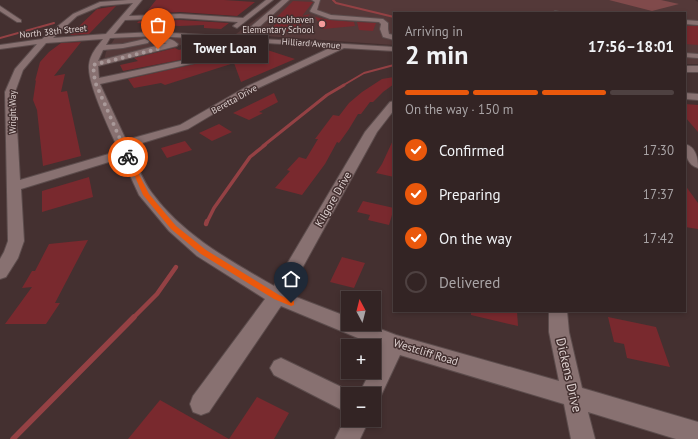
<!DOCTYPE html>
<html lang="en">
<head>
<meta charset="utf-8">
<style>
	body { margin:0; font-family:"PT Sans",sans-serif; background:#3e3031; color:#f1f3f6; height:100vh; display:flex; flex-direction:column; font-size:15px; white-space:nowrap }
	* { box-sizing:border-box; margin:0 }
	p { font-size:13px; color:#a9a4a6 }
	.icon { flex:none; width:22px; height:22px; fill:none; stroke:currentColor; stroke-width:2; stroke-linecap:round; stroke-linejoin:round }
	.map { position:relative; flex:1; overflow:hidden }
	.panel { position:absolute; left:393px; top:12px; width:293px; height:300px; display:flex; flex-direction:column; background:#332424; border-radius:0px; box-shadow:0 2px 6px #0003,0 0 0 1px #4e4141 }
	.panel>* { flex:none }
	.needle { width:26px; rotate:353deg }
	.tools { position:absolute; left:341px; top:291px; display:grid; gap:8px }
	.tools a { display:grid; place-items:center; width:40px; height:40px; border-radius:0px; background:#332424; box-shadow:0 2px 6px #0003,0 0 0 1px #4e4141; font-size:20px }
	.pin { position:absolute; display:grid; place-items:center; width:34px; height:34px; color:#fff; margin:-41px -17px; border-radius:50% 50% 50% 0; rotate:-45deg; box-shadow:0 0 4px #0007 }
	.pin .icon { rotate:45deg }
	.courier { position:absolute; display:grid; place-items:center; width:40px; height:40px; margin:-20px; border:3px solid #ea580c; border-radius:50%; background:#fff; color:#222; box-shadow:0 1px 5px #0007 }
	.bubble { position:absolute; height:28px; border-radius:0px; background:#332424; box-shadow:0 2px 6px #0003,0 0 0 1px #4e4141; font-size:13px; font-weight:700; line-height:28px; text-align:center }
	.summary em { font-style:normal; font-weight:700 }
	.summary div { display:flex; flex-direction:column-reverse }
	.summary { display:flex; align-items:center; justify-content:space-between; height:68px; padding:0 12px }
	h1 { font-size:26px; font-weight:700; line-height:30px }
	.bar { display:grid; grid-template-columns:repeat(4,1fr); gap:6px 4px; align-content:center; height:48px; padding:0 12px }
	.bar i { height:5px; border-radius:3px; background:#4e4141 }
	.bar .current { background:#ea580c }
	.bar p { grid-column:span 4 }
	ol { padding:0 12px; list-style:none }
	li { display:flex; align-items:center; gap:12px; height:44px }
	li p { margin-inline-start:auto }
	li .icon { padding:4px; border-radius:50%; background:#ea580c; color:#fff; stroke-width:4 }
	li:last-child { color:#a9a4a6 }
	li i { width:22px; height:22px; border:2px solid #4e4141; border-radius:50% }
	.map>svg:first-child { display:block }
	.built { fill:#543939 }
	.green { fill:#804a4b }
	.lines { fill:none; stroke-linecap:round; stroke-linejoin:round }
	.stream-far4 { stroke:#944144; stroke-width:2 }
	.stream-far3 { stroke:#944144; stroke-width:3 }
	.stream-far2 { stroke:#944144; stroke-width:3.5 }
	.stream-far1 { stroke:#944144; stroke-width:4.5 }
	.stream { stroke:#944144; stroke-width:5.5 }
	.building { fill:#79292e }
	.minor-casing { stroke:#5c4c4c; stroke-width:2 }
	.minor { fill:#887171; fill-rule:evenodd }
	.route { fill:#ea580c }
	.done { stroke:#a99999; stroke-width:4; stroke-dasharray:0 7.2 }
	.poi-dot { fill:#f59b9b; stroke:#443030; stroke-width:1.5 }
	.labels { text-anchor:middle; dominant-baseline:central; stroke-width:3; stroke-linejoin:round; paint-order:stroke }
	.far-poi-label { font-size:9px; fill:#dfd2d1; stroke:#443030; text-anchor:end }
	.far-street-label { font-size:9px; fill:#dfd2d1; stroke:#443030 }
	.street-label { font-size:11px; fill:#dfd2d1; stroke:#443030 }
	.near-street-label { font-size:13px; fill:#dfd2d1; stroke:#443030 }
</style>
</head>
<body>
<div class="map">
<svg width="698" height="439" viewBox="0 0 698 439">
	<rect width="100%" height="100%" fill="#443030"/>
	<g class="built">
		<path d="M281 0H695L698 2V64H685V13H394V45L236 34Z"/>
		<path d="M148 37 206 39 103 64 106 52 115 38Z"/>
	</g>
	<path class="green" d="M609 0H661L679 4 652 11Z"/>
	<g class="lines">
		<g class="stream-far4">
			<path d="M333 0 336 3 394 17"/>
			<path d="M0 38 54 23"/>
			<path d="M342 86 364 73 394 65"/>
		</g>
		<path class="stream-far3" d="M263 146 327 95 344 85"/>
		<path class="stream-far2" d="M207 222 214 208 250 157 265 145"/>
		<g class="stream-far1">
			<path d="M206 224 207 221"/>
			<path d="M133 318 157 294 176 267"/>
		</g>
		<path class="stream" d="M13 439 134 317"/>
	</g>
	<g class="building">
		<path d="M156 0H224L255 2 237 16 180 12 145 14Z"/>
		<path d="M293 1 313 2 302 16 310 14 296 31 268 32 279 20 275 19Z"/>
		<path d="M116 6 89 34 70 35 97 9Z"/>
		<path d="M315 17 330 20 354 22 355 26 323 29Z"/>
		<path d="M180 20 229 23 221 29 204 28V25L179 26 137 23 139 21Z"/>
		<path d="M357 22 376 23 373 31 359 30Z"/>
		<path d="M685 26H698V45L685 44Z"/>
		<path d="M81 42 54 76 65 74 61 92 67 91 81 156 43 166 37 110 33 100 36 80 35 81 40 62 49 52 61 43Z"/>
		<path d="M203 43 217 47 190 58 123 71 120 65 138 61 134 58 175 48 179 50Z"/>
		<path d="M255 46 295 59 241 82 234 63 165 85 161 83 134 88 128 79 195 64 231 52 235 53Z"/>
		<path d="M394 77V84L383 92 373 102H370L361 114H358L349 129 339 143 337 142 325 164 302 195 275 188 290 171 287 170 299 157 306 159 318 139H315L333 115 339 116 349 103 362 92 382 79Z"/>
		<path d="M274 93 278 102 259 112 263 113 249 120 233 113Z"/>
		<path d="M685 104 698 105V132L685 117Z"/>
		<path d="M219 124 232 132 212 141 199 133Z"/>
		<path d="M394 138V177L376 173 382 164Z"/>
		<path d="M185 141 192 150 167 158 161 148Z"/>
		<path d="M89 177 93 197 42 212V191Z"/>
		<path d="M685 185 698 203V229L685 227Z"/>
		<path d="M363 201 394 208 389 225 368 220 370 215 357 212Z"/>
		<path d="M88 240 55 303H60L46 324H5L32 287 22 288 32 271H35L49 244Z"/>
		<path d="M342 257 365 263 354 288 330 282Z"/>
		<path d="M471 311H517L518 326 471 315Z"/>
		<path d="M608 317 656 327 670 367 627 358 624 344 614 342Z"/>
		<path d="M257 397 289 413 274 439H229Z"/>
		<path d="M160 400 229 439H128Z"/>
	</g>
	<g class="lines">
		<defs>
			<g id="minor">
				<path d="M128 0H142L129 16 180 14 243 18 266 0H273L237 28 233 26 238 22 180 18 125 20 114 34 155 32 239 37 282 0H289L247 38 394 47V51L344 48 252 91 188 129 129 147C136 162 142 180 152 193 184 236 229 260 274 286L365 132 390 102 394 101V110L377 132 288 294 348 317V324H367L396 335 559 381 549 332V311H567L569 332 582 388 698 422V439H676L588 412 595 439H571L564 404 400 355 378 402 374 403V394H359L370 372H374V364L382 348 281 306 209 412 201 415 193 412 190 404 193 396 265 299 197 256 169 231 139 195 122 158 21 189 24 241 18 258 6 277 0 279V259L4 252 8 241 5 92 15 69 37 44 0 49V45L42 39 73 14 100 2ZM133 3 106 34 53 38 77 16 101 6ZM155 36 238 41 190 59 99 78 98 66 177 46 178 44C172 38 160 35 153 40L154 42 167 43 98 61 103 50 123 48 148 43 149 41 145 39 123 44 106 45 110 38ZM103 39C97 47 90 54 89 65 87 84 111 132 119 151L20 180 15 92 23 70 46 43ZM249 42 332 47 246 87 180 125 126 140 100 84 195 63 220 55Z"/>
				<path d="M312 0H320L317 10 331 15 383 19 388 23V29L389 34 394 35V40L383 37 380 29 381 24 379 22 330 19 311 12 310 11 315 2Z"/>
				<path d="M0 6 21 20V22H17L0 11Z"/>
				<path d="M555 11 559 12 560 13H552Z"/>
				<path d="M685 20 698 21V25L685 24Z"/>
				<path d="M685 53 698 54V58L685 57Z"/>
				<rect x="685" y="66" width="13" height="6"/>
				<path d="M685 93 698 94V100L685 99Z"/>
				<path d="M685 144C696 147 698 158 698 168 687 165 685 154 685 144Z"/>
				<path d="M281 358 356 394H348V420H369L360 439H335L348 413 274 375 270 368 274 361Z"/>
			</g>
		</defs>
		<use href="#minor" class="minor-casing"/>
		<use href="#minor" class="minor"/>
	</g>
	<path class="route" d="M126 156 130 157 149 194 176 226 206 250 279 295 294 301V305L291 306 274 299 201 254 171 229 143 195Z"/>
	<g class="lines">
		<path class="done" d="M128 157 95 82 93 65 158 49"/>
	</g>
	<circle class="poi-dot" cx="322" cy="24" r="4"/>
	<g class="labels">
		<g class="far-poi-label">
			<text x="314" y="19">Brookhaven<tspan x="314" dy="10">Elementary School</tspan></text>
		</g>
		<g class="far-street-label">
			<text transform="translate(53 31) rotate(-6)">North 38th Street</text>
			<text transform="translate(311 43) rotate(4)">Hilliard Avenue</text>
			<text transform="translate(234 99) rotate(-29)">Beretta Drive</text>
			<text transform="translate(12 112) rotate(-90)">Wright Way</text>
		</g>
		<g class="street-label">
			<text transform="translate(333 199) rotate(-60)">Kilgore Drive</text>
			<text transform="translate(426 352) rotate(17)">Westcliff Road</text>
		</g>
		<g class="near-street-label">
			<text transform="translate(569 375) rotate(77)">Dickens Drive</text>
		</g>
	</g>
</svg>
<div class="tools">
<a><svg class="needle" viewBox="-14 -14 28 28"><path d="M0-13l5 13h-10z" fill="#e53935"/><path d="M0 13l5-13h-10z" fill="#a9a4a6"/></svg></a>
<a>+</a>
<a>−</a>
</div>
<div class="pin" style="left:158px;top:49px;background:#ea580c"><svg class="icon" aria-label="bag" viewBox="0 0 24 24"><path d="M5 8h14l-1 12H6zM9 8a3 3 0 0 1 6 0"/></svg></div>
<div class="pin" style="left:291px;top:303px;background:#1f2937"><svg class="icon" aria-label="home" viewBox="0 0 24 24"><path d="M3 11l9-7 9 7M6 9v11h12V9"/></svg></div>
<div class="courier" style="left:128px;top:157px"><svg class="icon" aria-label="bike" viewBox="0 0 24 24"><circle cx="6" cy="16" r="4"/><circle cx="18" cy="16" r="4"/><path d="M6 16l4-8h5l3 8M10 8l3 8H6M13 5h3"/></svg></div>
<div class="bubble" style="left:182px;top:35px;width:86px">Tower Loan</div>
<section class="panel">
<div class="summary"><div><h1>2 min</h1><p>Arriving in</p></div><em>17:56–18:01</em></div>
<div class="bar"><i class="current"></i><i class="current"></i><i class="current"></i><i></i><p>On the way · 150 m</p></div>
<ol>
<li><svg class="icon" aria-label="check" viewBox="0 0 24 24"><path d="M5 12l5 5 9-10"/></svg>Confirmed<p>17:30</p></li>
<li><svg class="icon" aria-label="check" viewBox="0 0 24 24"><path d="M5 12l5 5 9-10"/></svg>Preparing<p>17:37</p></li>
<li><svg class="icon" aria-label="check" viewBox="0 0 24 24"><path d="M5 12l5 5 9-10"/></svg>On the way<p>17:42</p></li>
<li><i></i>Delivered</li>
</ol>
</section>
</div>
</body>
</html>
